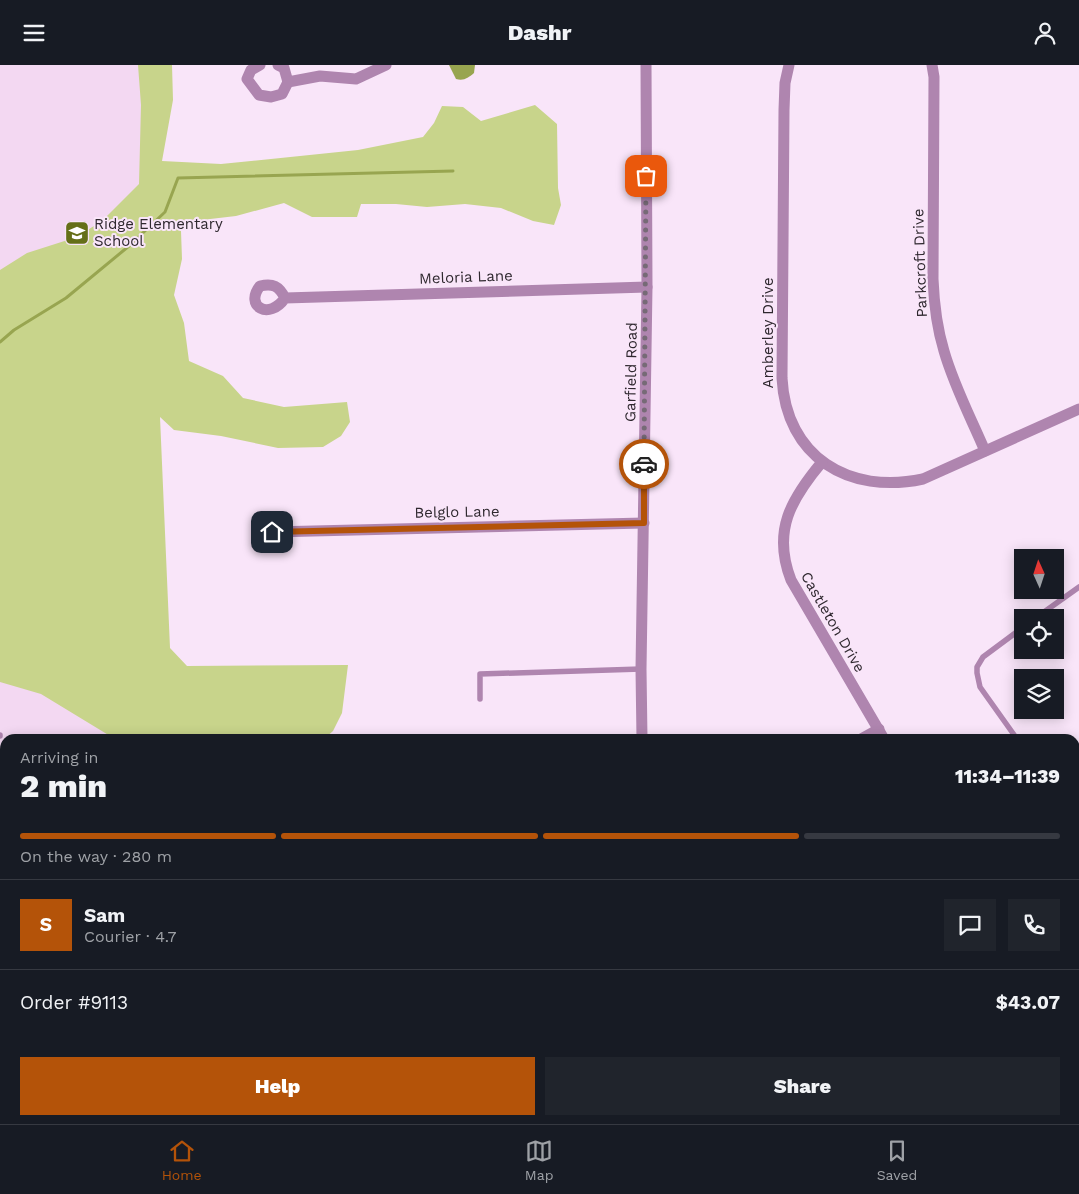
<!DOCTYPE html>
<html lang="en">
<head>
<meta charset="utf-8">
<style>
	body { margin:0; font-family:"Work Sans",sans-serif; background:#20242c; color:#f1f3f6; height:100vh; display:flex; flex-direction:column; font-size:19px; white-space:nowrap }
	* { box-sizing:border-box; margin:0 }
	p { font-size:16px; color:#9ea1a6 }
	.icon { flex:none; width:28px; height:28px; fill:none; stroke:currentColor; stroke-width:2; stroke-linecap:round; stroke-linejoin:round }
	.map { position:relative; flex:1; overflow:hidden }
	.sheet { position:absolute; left:0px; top:669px; width:1080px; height:391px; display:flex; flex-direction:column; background:#171b24; border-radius:15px 15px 0 0; box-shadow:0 2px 12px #0003 }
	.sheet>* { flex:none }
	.needle { width:32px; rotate:357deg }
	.fabs { position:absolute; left:1014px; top:484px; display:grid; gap:10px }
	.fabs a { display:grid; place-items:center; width:50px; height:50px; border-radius:0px; background:#171b24; box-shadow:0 2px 12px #0003; font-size:25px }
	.pin { position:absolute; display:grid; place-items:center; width:42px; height:42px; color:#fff; margin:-21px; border-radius:10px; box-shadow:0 2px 8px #0006 }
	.courier { position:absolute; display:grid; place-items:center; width:50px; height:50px; margin:-25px; border:4px solid #b45309; border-radius:50%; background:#fff; color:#222; box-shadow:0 1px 6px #0007 }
	.summary em { font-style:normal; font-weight:800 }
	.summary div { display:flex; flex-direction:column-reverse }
	.summary { display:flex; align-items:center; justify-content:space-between; height:85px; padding:0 20px }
	h1 { font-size:32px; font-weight:800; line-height:38px }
	.bar { display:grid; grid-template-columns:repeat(4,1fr); gap:8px 5px; align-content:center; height:60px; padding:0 20px }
	.bar i { height:6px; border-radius:4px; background:#363941 }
	.bar .current { background:#b45309 }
	.bar p { grid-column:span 4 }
	.line { display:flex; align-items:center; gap:12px; padding:0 20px; border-top:1px solid #363941 }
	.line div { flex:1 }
	.round { display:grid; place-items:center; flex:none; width:52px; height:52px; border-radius:0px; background:#20242c }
	.cta { display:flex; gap:10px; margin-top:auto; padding:10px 20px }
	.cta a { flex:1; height:58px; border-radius:0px; background:#b45309; color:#fff; font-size:20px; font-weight:800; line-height:58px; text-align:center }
	.cta a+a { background:#20242c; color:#f1f3f6 }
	header { display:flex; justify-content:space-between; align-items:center; height:65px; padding:0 20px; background:#171b24; font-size:22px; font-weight:800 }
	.tab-bar { display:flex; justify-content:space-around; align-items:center; height:70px; border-top:1px solid #363941; background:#171b24; font-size:14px; color:#9ea1a6 }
	.tab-bar a { display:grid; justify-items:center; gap:2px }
	.tab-bar .current { color:#b45309 }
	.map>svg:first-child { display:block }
	.built { fill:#f3d8f2 }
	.green { fill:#c8d48b }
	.water { fill:#98a550 }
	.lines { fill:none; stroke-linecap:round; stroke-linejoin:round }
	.stream { stroke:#98a550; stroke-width:3 }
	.path { stroke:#b8a8b8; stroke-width:2; stroke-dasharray:4 4; stroke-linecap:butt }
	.lane { stroke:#af85af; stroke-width:5.5 }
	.street { stroke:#af85af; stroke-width:11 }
	.done { stroke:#766a76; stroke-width:5; stroke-dasharray:0 9 }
	.route { stroke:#b45309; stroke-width:6 }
	.labels { text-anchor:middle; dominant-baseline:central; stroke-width:4; stroke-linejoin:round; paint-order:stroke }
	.poi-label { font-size:15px; fill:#2f282f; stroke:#f9e5f9; text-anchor:start }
	.street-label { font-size:15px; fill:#2f282f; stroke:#f9e5f9 }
</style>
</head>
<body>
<header><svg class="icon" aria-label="menu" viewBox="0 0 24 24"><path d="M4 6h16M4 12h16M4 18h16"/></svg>Dashr<svg class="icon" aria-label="person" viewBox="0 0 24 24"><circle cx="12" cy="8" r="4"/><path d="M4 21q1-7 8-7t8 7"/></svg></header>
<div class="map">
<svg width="1079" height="1059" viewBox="0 0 1079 1059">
	<rect width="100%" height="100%" fill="#f9e5f9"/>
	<g class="built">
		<path d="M0 0H148L155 231 0 280Z"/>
		<path d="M0 589 179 674H5V1055H165V1059H0Z"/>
		<path d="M1079 829V951L1075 942V832Z"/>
		<path d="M655 1055H968V1059H656Z"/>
	</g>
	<g class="green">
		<path d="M138 0H172L173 35 162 96 221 99 358 85 423 72 434 58 442 41 463 42 481 56 535 40 557 59 558 123 561 140 554 160 533 156 501 143 465 139 427 142 396 139H361L357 152H312L284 138 236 151 193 156 181 166 182 194 174 230 184 258 189 296 223 311 243 333 284 342 347 337 350 357 341 371 323 382 278 383 221 371 174 365 160 352 170 583 187 601 348 600 342 648 333 666 324 674H115L41 629 0 617V205L27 188 77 172 103 155 139 119 141 40Z"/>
		<path d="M0 990 5 992V1055H165V1059H0Z"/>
	</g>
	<path class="water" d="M449 0H475L474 8C468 13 464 16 456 14Z"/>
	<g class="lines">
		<path class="stream" d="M0 277 14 265 66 233 129 181 165 147 178 113 453 106"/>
		<path class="path" d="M1075 763 1079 761"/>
		<g class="lane">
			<path d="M1037 552 1079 522"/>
			<path d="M480 634V609L641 604"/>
			<path d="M0 670V671"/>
			<path d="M1017 674 980 622 977 608V602L983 592 1022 563"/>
			<path d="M1075 723H1079"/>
			<path d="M1075 903 1079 910"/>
			<path d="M0 925 5 922"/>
			<path d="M709 1055 710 1059"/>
			<path d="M888 1055 893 1059"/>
			<path d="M957 1055V1059"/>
			<path d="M815 1059 817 1055"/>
		</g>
		<g class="street">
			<path d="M260 0 251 5 247 14 259 30 271 32 282 29 288 17 284 3 278 0"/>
			<path d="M789 0 785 18 784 45 782 313C786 392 849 430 923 414L1079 344"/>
			<path d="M932 0 934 12 933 214C934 239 937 263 944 286 954 321 971 353 985 386"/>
			<path d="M288 17 320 11 356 14 386 0"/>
			<path d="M285 233C269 256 244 241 260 221 273 218 279 221 285 233L647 222"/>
			<path d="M822 397C791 434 772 466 791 515L884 674"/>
			<path d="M272 467 644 458"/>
			<path d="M642 674 641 604 647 222 646 0"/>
			<path d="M861 674 879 664"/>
			<path d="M0 694 5 696"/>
			<path d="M1075 814 1079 812"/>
			<path d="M1075 828 1079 826"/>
			<path d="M0 982 5 983"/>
			<path d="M644 1059V1055"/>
		</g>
	</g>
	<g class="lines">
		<path class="done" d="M644 399 646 111"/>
		<path class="route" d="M272 467 644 458V399"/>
	</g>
	<defs>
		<symbol id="school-square" viewBox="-11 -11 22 22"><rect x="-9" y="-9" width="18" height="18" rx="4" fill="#656f18" stroke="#f9e5f9"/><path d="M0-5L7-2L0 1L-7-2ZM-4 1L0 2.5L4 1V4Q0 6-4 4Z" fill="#fff"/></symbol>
	</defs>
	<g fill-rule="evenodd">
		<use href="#school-square" x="63" y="154" width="28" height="28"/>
	</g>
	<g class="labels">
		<g class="poi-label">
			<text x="94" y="159">Ridge Elementary<tspan x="94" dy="17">School</tspan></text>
		</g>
		<g class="street-label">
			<text transform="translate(920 198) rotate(-92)">Parkcroft Drive</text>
			<text transform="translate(466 212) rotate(-2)">Meloria Lane</text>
			<text transform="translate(768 268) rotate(-90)">Amberley Drive</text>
			<text transform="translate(631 307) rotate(-89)">Garfield Road</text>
			<text transform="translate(457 447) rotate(-1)">Belglo Lane</text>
			<text transform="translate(833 557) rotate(60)">Castleton Drive</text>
		</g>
	</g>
</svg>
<div class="fabs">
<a><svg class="needle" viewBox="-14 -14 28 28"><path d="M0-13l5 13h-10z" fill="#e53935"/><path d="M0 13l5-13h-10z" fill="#9ea1a6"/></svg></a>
<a><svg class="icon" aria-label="locate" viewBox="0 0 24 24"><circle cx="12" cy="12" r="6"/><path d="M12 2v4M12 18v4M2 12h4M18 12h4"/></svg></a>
<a><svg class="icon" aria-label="layers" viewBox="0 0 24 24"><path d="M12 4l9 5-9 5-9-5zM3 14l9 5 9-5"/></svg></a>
</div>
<div class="pin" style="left:646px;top:111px;background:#ea580c"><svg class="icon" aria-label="bag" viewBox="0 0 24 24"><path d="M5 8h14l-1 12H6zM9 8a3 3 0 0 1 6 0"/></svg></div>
<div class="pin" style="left:272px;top:467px;background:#1f2937"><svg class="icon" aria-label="home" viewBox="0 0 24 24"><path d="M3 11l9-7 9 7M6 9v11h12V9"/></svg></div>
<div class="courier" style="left:644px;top:399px"><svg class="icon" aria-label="car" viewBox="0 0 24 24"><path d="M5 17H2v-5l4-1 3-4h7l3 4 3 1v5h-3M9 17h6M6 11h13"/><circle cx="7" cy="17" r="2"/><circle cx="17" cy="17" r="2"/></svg></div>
<section class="sheet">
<div class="summary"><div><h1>2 min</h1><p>Arriving in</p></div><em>11:34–11:39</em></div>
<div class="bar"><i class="current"></i><i class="current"></i><i class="current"></i><i></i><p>On the way · 280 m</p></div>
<div class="line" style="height:90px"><b class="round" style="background:#b45309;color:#fff">S</b><div><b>Sam</b><p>Courier · 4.7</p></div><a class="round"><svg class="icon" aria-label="chat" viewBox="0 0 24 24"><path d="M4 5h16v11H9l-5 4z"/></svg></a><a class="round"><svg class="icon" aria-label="phone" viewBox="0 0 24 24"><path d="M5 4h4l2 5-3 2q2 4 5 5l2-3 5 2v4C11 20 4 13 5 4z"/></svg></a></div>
<div class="line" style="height:65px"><div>Order #9113</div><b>$43.07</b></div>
<div class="cta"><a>Help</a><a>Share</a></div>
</section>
</div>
<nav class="tab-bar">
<a class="current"><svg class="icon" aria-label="home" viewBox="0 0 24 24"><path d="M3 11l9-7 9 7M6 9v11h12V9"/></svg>Home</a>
<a><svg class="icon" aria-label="map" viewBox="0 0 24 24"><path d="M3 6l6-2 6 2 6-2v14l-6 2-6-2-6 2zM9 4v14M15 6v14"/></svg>Map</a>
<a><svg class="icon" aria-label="saved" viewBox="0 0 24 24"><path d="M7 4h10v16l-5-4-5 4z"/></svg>Saved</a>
</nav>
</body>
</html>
